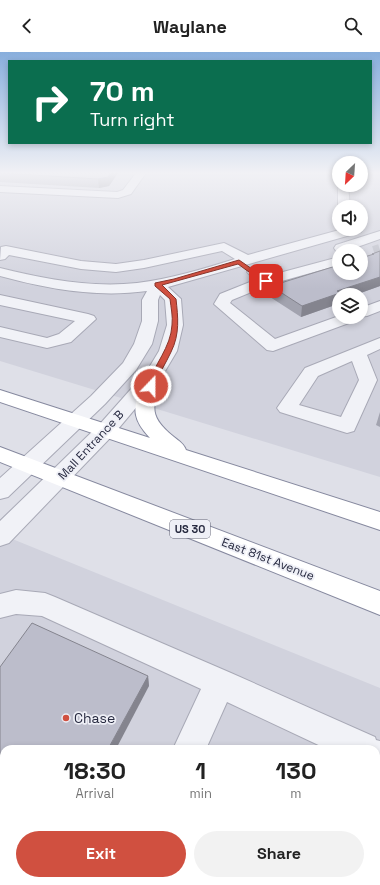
<!DOCTYPE html>
<html lang="en">
<head>
<meta charset="utf-8">
<style>
	body { margin:0; font-family:"Space Grotesk",sans-serif; background:#f2f2f2; color:#222; height:100vh; display:flex; flex-direction:column; font-size:15px; white-space:nowrap }
	* { box-sizing:border-box; margin:0 }
	p { font-size:13px; color:#767676 }
	.icon { flex:none; width:22px; height:22px; fill:none; stroke:currentColor; stroke-width:2; stroke-linecap:round; stroke-linejoin:round }
	.map { position:relative; flex:1; overflow:hidden }
	.sheet { position:absolute; left:0px; top:693px; width:380px; height:140px; display:flex; flex-direction:column; background:#fff; border-radius:12px 12px 0 0; box-shadow:0 2px 6px #0003 }
	.sheet>* { flex:none }
	.top-card { position:absolute; left:8px; top:8px; width:364px; height:84px; border-radius:0px; box-shadow:0 2px 6px #0003; background:#0b6e4f; color:#fff; overflow:hidden }
	.needle { width:26px; rotate:205deg }
	.buttons { position:absolute; left:332px; top:104px; display:grid; gap:8px }
	.buttons a { display:grid; place-items:center; width:36px; height:36px; border-radius:50%; background:#fff; box-shadow:0 2px 6px #0003; font-size:20px }
	.pin { position:absolute; display:grid; place-items:center; width:34px; height:34px; color:#fff; margin:-17px; border-radius:8px; box-shadow:0 2px 6px #0006 }
	.me { position:absolute; width:44px; margin:-22px; rotate:22deg; stroke-linejoin:round; filter:drop-shadow(0 0 3px #0008) }
	.turn { display:flex; align-items:center; gap:14px; height:84px; padding:0 16px; font-size:18px }
	.turn .icon { width:52px; height:52px; stroke-width:2.5 }
	.turn b { display:block; font-size:28px; line-height:34px }
	.eta { display:flex; justify-content:space-evenly; align-items:center; height:68px; text-align:center }
	.eta b { font-size:24px; font-weight:700; line-height:28px }
	.primary-button { display:flex; gap:8px; margin-top:auto; padding:8px 16px }
	.primary-button a { flex:1; height:46px; border-radius:24px; background:#d05040; color:#fff; font-size:16px; font-weight:700; line-height:46px; text-align:center }
	.primary-button a+a { background:#f2f2f2; color:#222 }
	header { display:flex; justify-content:space-between; align-items:center; height:52px; padding:0 16px; background:#fff; font-size:18px; font-weight:700 }
	.map>svg:first-child { display:block }
</style>
</head>
<body>
<header><svg class="icon" aria-label="back" viewBox="0 0 24 24"><path d="M15 5l-7 7 7 7"/></svg>Waylane<svg class="icon" aria-label="search" viewBox="0 0 24 24"><circle cx="10" cy="10" r="6"/><path d="M15 15l6 6"/></svg></header>
<div class="map">
<svg width="380" height="833" viewBox="0 0 380 833">
	<rect width="100%" height="100%" fill="#dfe0e8"/>
	<!-- built -->
	<g fill="#d1d2dd" fill-rule="evenodd">
		<path d="M0 121H339V133H361V121H380V425L0 309ZM339 155H361V177H339ZM339 199H361V221H339ZM339 243H361V265H339Z"/>
		<path d="M0 482 380 636V833H0ZM4 697H376V829H4Z"/>
	</g>
	<g fill="none" stroke-linecap="round" stroke-linejoin="round">
		<!-- minor-tunnel -->
		<path stroke="#babcc6" stroke-width="12" stroke-dasharray="12 6" stroke-linecap="butt" d="M374 200 380 198"/>
		<!-- minor casing -->
		<g stroke="#a8a9b6" stroke-width="2">
			<g id="minor">
				<path d="M136 121H146L131 142 118 146 0 140V134L117 140 123 138Z"/>
				<path d="M339 131V133H348L350 155H339V156L338 155V133Z"/>
				<path d="M361 174 363 177 361 180 168 235 181 247 183 273 177 299 161 326 113 383 9 491 0 494V469L99 373 147 319 159 299 167 273 165 248 160 243 158 248V269L152 292 136 318 105 352 8 445 0 447V426L91 344 123 311 134 292 142 269V248L147 239C97 246 48 237 0 224V216C44 227 91 236 137 231 170 227 203 217 235 207L222 199 144 216 116 220 81 217 9 203 5 207 0 208 1 195 6 194 81 209 116 212 144 208 224 191 248 203 343 177H361Z"/>
				<path d="M380 179V187L346 199H336L334 196 336 193Z"/>
				<path d="M339 205V213L271 232 232 248 230 251 275 287 339 264 361 265V256L380 249V259L367 264 359 265 357 268 273 299 267 298 214 252 220 242 255 228 247 220 249 217C257 215 262 219 268 224Z"/>
				<path d="M0 243 88 262 94 264 96 267 71 290 47 296 0 285V275L47 286 59 282 75 269 0 253Z"/>
				<path d="M380 286V297L367 303 377 328 354 379 347 381 280 360 277 356 305 316ZM352 309 359 328 341 365 299 353 318 324Z"/>
				<path d="M16 538 45 541 55 545 231 621 375 685 376 688 380 689V724L376 722V697H327L227 650 206 697H173L201 637 42 564 16 562 0 566V542Z"/>
				<path d="M0 764 4 766V803L0 802Z"/>
				<path d="M59 829H101L103 833H61Z"/>
				<path d="M107 829H145L143 833H105Z"/>
				<path d="M259 829H297L296 833H258Z"/>
			</g>
		</g>
		<!-- highway casing -->
		<g stroke="#86899f" stroke-width="2">
			<g id="highway">
				<path d="M155 317 161 318 164 322C154 352 145 362 174 385 179 389 184 392 186 398L380 460V478L0 350V338L150 386C133 368 132 357 141 335 143 329 145 323 149 318Z"/>
				<path d="M0 395 380 539V563L0 410Z"/>
			</g>
		</g>
		<!-- minor -->
		<use href="#minor" fill="#f1f2f7" fill-rule="evenodd"/>
		<!-- highway -->
		<use href="#highway" fill="#fff" fill-rule="evenodd"/>
	</g>
	<!-- wall -->
	<g fill="#a2a3af">
		<path d="M0 121H118L109 134 99 136 0 130Z"/>
		<path d="M380 199V234L355 243H339V249H338V252L301 265 270 245 271 234 372 203V202Z"/>
		<path d="M380 360V375L376 373Z"/>
		<path d="M0 615 148 624 149 634 4 697V723L0 720Z"/>
	</g>
	<!-- shaded-wall -->
	<g fill="#84848e">
		<path d="M111 121H118L109 134 99 136 98 127Z"/>
		<path d="M380 225V234L355 243H339V249H338V252L301 265 302 254 337 239Z"/>
		<path d="M148 624 149 634 116 697H108Z"/>
	</g>
	<!-- building -->
	<g fill="#bcbdcb" stroke="#84848e">
		<path d="M0 121H111L108 125 98 127Z"/>
		<path d="M380 199V225L337 239 340 241 302 254 271 234 339 213V221H361V206L374 202H372Z"/>
		<path d="M32 571 148 624 108 697H4V717L0 714V615Z"/>
	</g>
	<!-- sky -->
	<linearGradient id="sky" x2="0" y2="1"><stop stop-color="#88aedc"/><stop offset="0.51" stop-color="#f1f1f5"/><stop offset="1" stop-color="#f1f1f5" stop-opacity="0"/></linearGradient>
	<rect width="380" height="237" fill="url(#sky)"/>
	<!-- route -->
	<path fill="#d05040" stroke="#87342a" d="M239 208 268 228V231H264L238 212 162 233 176 247C178 265 180 282 171 300 166 311 159 321 155 334L154 335H148L147 334C154 313 171 295 172 273 173 264 171 256 170 247L155 234V231L174 227Z"/>
	<!-- markers -->
	<circle fill="#d05040" stroke="#eeeff6" stroke-width="1.5" cx="66" cy="666" r="4"/>
	<g text-anchor="middle" dominant-baseline="central" stroke-width="3.5" stroke-linejoin="round" paint-order="stroke">
		<!-- shield labels -->
		<rect fill="#eeeff6" stroke="#636577" stroke-width="1" x="170" y="468" width="40" height="18" rx="3"/>
		<g font-size="11" font-weight="bold" fill="#272a40">
			<text x="190" y="477">US 30</text>
		</g>
		<!-- street labels -->
		<g font-size="12" fill="#272a40" stroke="#eeeff6">
			<text transform="translate(91 393) rotate(-47)">Mall Entrance B</text>
			<text transform="translate(268 507) rotate(21)">East 81st Avenue</text>
		</g>
		<!-- near-poi labels -->
		<g font-size="14" fill="#272a40" stroke="#eeeff6" text-anchor="start">
			<text x="74" y="666">Chase</text>
		</g>
	</g>
</svg>
<div class="buttons">
<a><svg class="needle" viewBox="-14 -14 28 28"><path d="M0-13l5 13h-10z" fill="#e53935"/><path d="M0 13l5-13h-10z" fill="#767676"/></svg></a>
<a><svg class="icon" aria-label="sound" viewBox="0 0 24 24"><path d="M4 9h4l5-4v14l-5-4H4zM17 9q2 3 0 6"/></svg></a>
<a><svg class="icon" aria-label="search" viewBox="0 0 24 24"><circle cx="10" cy="10" r="6"/><path d="M15 15l6 6"/></svg></a>
<a><svg class="icon" aria-label="layers" viewBox="0 0 24 24"><path d="M12 4l9 5-9 5-9-5zM3 14l9 5 9-5"/></svg></a>
</div>
<div class="pin" style="left:266px;top:229px;background:#d93025"><svg class="icon" aria-label="arrive" viewBox="0 0 24 24"><path d="M6 21V4h12l-3 4 3 4H6"/></svg></div>
<svg class="me" style="left:151px;top:334px" viewBox="-20 -20 40 40"><circle r="17" fill="#d05040" stroke="#fff" stroke-width="3"/><path d="M0-11L8 9 0 5-8 9z" fill="#fff"/></svg>
<div class="top-card">
<div class="turn"><svg class="icon" aria-label="right" viewBox="0 0 24 24"><path d="M7 20v-9h11M14 6l5 5-5 5"/></svg><div><b>70 m</b>Turn right</div></div>
</div>
<section class="sheet">
<div class="eta">
<div><b>18:30</b><p>Arrival</p></div>
<div><b>1</b><p>min</p></div>
<div><b>130</b><p>m</p></div>
</div>
<div class="primary-button"><a>Exit</a><a>Share</a></div>
</section>
</div>
</body>
</html>
